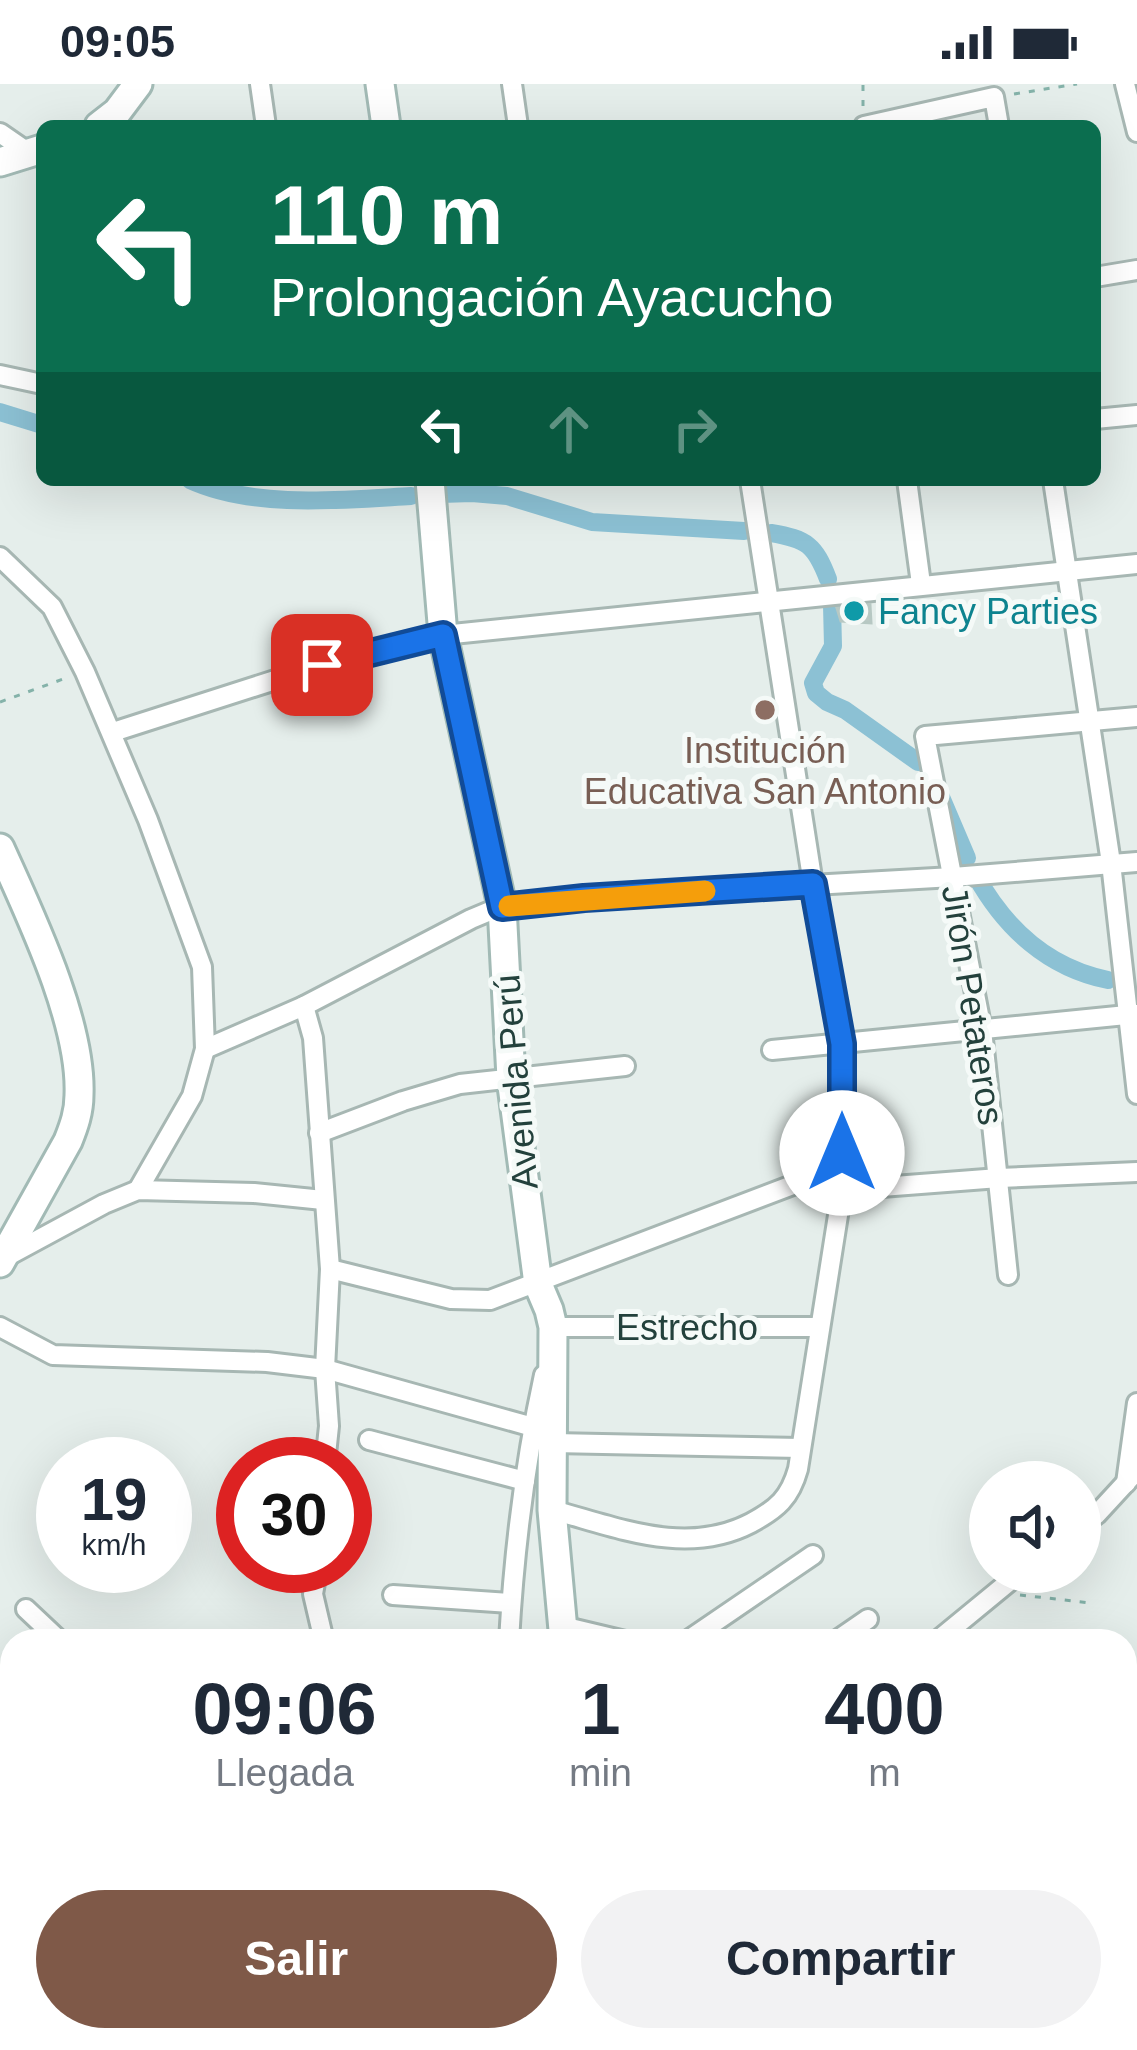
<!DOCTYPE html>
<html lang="es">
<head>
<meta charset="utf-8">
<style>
	body { margin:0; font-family:Arial,sans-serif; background:#f2f2f3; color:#1f2937; height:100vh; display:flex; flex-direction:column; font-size:45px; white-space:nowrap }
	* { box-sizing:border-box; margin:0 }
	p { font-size:39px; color:#747a83 }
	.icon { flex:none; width:66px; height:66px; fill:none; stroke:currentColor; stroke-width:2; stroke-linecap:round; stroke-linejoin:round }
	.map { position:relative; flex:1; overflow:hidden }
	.details { position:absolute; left:0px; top:1545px; width:1137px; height:423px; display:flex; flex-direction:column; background:#fff; border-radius:36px 36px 0 0; box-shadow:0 12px 48px #0002 }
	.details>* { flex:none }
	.hud { position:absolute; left:36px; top:36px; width:1065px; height:366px; border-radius:18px; box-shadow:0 12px 48px #0002; background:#0b6e4f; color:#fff; overflow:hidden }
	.tools { position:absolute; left:969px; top:1377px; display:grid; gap:24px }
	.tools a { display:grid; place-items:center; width:132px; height:132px; border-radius:50%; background:#fff; box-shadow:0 12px 48px #0002; font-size:60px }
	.speed { position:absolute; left:36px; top:1353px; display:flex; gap:24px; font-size:60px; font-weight:700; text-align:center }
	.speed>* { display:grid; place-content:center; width:156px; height:156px; border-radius:50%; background:#fff; box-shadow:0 12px 48px #0002; line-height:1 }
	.speed small { font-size:30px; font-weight:400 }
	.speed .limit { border:18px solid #d22; background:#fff; color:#111 }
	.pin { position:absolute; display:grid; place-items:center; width:102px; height:102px; color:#fff; margin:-51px; border-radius:24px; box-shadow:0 6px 18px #0006 }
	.me { position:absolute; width:132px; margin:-66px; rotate:0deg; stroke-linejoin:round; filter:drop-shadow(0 0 9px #0008) }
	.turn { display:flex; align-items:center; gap:42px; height:252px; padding:0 36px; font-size:54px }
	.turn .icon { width:156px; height:156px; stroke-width:2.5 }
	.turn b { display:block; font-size:84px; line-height:102px }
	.lanes { display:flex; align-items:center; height:114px; padding:0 36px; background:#0003; justify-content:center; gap:60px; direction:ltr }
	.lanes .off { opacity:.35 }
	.eta { display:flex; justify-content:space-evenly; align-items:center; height:204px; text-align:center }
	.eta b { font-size:72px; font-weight:700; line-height:84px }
	.cta { display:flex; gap:24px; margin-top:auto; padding:24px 36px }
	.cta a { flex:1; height:138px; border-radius:72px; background:#7f5948; color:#fff; font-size:48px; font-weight:700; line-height:138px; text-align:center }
	.cta a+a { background:#f2f2f3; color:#1f2937 }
	.status { display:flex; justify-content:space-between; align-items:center; height:84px; padding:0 60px; background:#fff; direction:ltr }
	.status svg { height:33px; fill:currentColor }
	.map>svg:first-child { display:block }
</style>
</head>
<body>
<div class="status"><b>09:05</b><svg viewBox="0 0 49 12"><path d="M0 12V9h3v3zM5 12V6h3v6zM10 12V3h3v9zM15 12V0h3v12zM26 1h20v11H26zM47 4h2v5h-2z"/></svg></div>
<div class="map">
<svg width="1137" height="1966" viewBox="0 0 1137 1966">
	<rect width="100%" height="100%" fill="#e5eeeb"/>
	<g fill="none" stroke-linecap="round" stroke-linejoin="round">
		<!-- canal -->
		<g stroke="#8cc1d4" stroke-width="18">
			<path d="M0 328 42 341"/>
			<path d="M190 396C253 425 342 416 411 412"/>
			<path d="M441 410 472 409 507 412 592 438 744 447"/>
			<path d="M771 449C807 455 815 461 828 495"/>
			<path d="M832 521 833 562 813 599 816 609 827 618 845 626 918 678"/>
			<path d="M941 713 967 774"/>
			<path d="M976 792C1005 844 1048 884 1108 896"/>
		</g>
	</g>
	<!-- building -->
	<path fill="#bac9c4" stroke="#b7c8c3" stroke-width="3" d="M870 521 871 539 841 537 837 524Z"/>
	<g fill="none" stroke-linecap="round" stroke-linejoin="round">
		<!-- street casing -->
		<g stroke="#a7b7b3" stroke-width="24">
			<g id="street">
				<path d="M260 0 266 42"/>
				<path d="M512 0 518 42"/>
				<path d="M1125 0 1137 48"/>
				<path d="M864 42 994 13 999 42"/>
				<path d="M0 49 29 69"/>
				<path d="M1095 193 1137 186"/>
				<path d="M0 291 42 300"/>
				<path d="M1095 335 1137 331"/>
				<path d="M907 396 921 500"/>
				<path d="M1053 396 1111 779 1137 1010"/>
				<path d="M0 473 52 523 85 588 148 736 202 883 205 965 192 1012 138 1106"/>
				<path d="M113 648 322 581 443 551 1137 480"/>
				<path d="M304 922 313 954 330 1185 325 1285 329 1342 325 1380"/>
				<path d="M205 965 304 922 471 835 502 822 584 814 953 793 1137 778"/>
				<path d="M772 966 1137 930"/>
				<path d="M319 1049 403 1017 460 1000 625 982"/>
				<path d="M4 1174 104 1120 138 1106 254 1109 323 1116"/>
				<path d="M330 1185 451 1215 490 1216 811 1094 824 1095 842 1106 999 1094 1137 1088"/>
				<path d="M1008 1191 982 946 925 652 1137 633"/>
				<path d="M0 1243 53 1271 267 1278 325 1285 533 1343"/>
				<path d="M553 1243H820"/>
				<path d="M369 1356 525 1397"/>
				<path d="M553 1359 800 1364"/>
				<path d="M1126 1399 1137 1319"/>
				<path d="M552 1426C617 1443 686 1473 751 1439 777 1425 790 1414 798 1385L842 1106V960L813 800 750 396"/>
				<path d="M1080 1443 1097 1430 1132 1392"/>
				<path d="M318 1482 313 1510 324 1557"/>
				<path d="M393 1511 510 1519"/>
				<path d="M26 1525 60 1557"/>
				<path d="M562 1542 625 1557"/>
				<path d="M509 1557C514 1468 525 1378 544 1291"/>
				<path d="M687 1557 813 1471"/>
				<path d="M836 1557 868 1535"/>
				<path d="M937 1557 1021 1488"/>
				<path d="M1125 1666 1137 1636"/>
				<path d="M0 1900 12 1887"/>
				<path d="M55 1956 57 1966"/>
				<path d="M252 1966 254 1956"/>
				<path d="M416 1966 419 1956"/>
				<path d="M782 1966 785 1956"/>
				<path d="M1007 1966 1008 1956"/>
			</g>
		</g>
		<!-- secondary casing -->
		<g stroke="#a2bab5" stroke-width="33">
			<g id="secondary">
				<path d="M380 0 386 42"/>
				<path d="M99 42 117 28 138 0"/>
				<path d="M0 78 42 65"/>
				<path d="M430 396 443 551 502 822 511 994 538 1200 549 1226 553 1243 552 1426 564 1557"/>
				<path d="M0 764C30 831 82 938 79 1011 79 1028 74 1042 68 1057L0 1179"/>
				<path d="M0 1622 12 1638"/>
				<path d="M0 1854 12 1862"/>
				<path d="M605 1956 606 1966"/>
			</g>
		</g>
		<!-- path -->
		<g stroke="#84b2a9" stroke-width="3" stroke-dasharray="6 9" stroke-linecap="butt">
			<path d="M1014 10 1077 0"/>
			<path d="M863 22V0"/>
			<path d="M0 618 66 594"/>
			<path d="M1020 1511 1091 1519"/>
		</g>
		<!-- street -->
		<use href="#street" stroke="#fff" stroke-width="18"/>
		<!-- secondary -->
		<use href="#secondary" stroke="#fff" stroke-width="27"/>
	</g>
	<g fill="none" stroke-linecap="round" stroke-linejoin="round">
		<!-- route casing -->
		<g stroke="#114b97" stroke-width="30">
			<path id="route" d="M322 581 443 551 502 823 584 814 813 800 842 960V1069"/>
		</g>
		<!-- route -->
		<use href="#route" stroke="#1a73e8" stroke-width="21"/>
		<!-- slow -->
		<path stroke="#f59e0b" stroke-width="21" d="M509 822 705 807"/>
	</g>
	<!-- markers -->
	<circle fill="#0f9aa8" stroke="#f5faf8" stroke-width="4.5" cx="854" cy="527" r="12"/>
	<circle fill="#8d6e63" stroke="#f5faf8" stroke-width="4.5" cx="765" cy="626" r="12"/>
	<g text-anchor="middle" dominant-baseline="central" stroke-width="10" stroke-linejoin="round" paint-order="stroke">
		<!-- culture labels -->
		<g font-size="36" fill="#0d838f" stroke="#f5faf8" text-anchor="start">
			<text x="878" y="527">Fancy Parties</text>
		</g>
		<!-- education labels -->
		<g font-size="36" fill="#785e54" stroke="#f5faf8">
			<text x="765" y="666">Institución<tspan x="765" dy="41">Educativa San Antonio</tspan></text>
		</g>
		<!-- street labels -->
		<g font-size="36" fill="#23413c" stroke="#f5faf8">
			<text transform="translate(973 921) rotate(81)">Jirón Petateros</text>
			<text transform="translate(516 998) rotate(-95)">Avenida Perú</text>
			<text x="687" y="1243">Estrecho</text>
		</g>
	</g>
</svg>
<div class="tools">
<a><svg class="icon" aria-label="sound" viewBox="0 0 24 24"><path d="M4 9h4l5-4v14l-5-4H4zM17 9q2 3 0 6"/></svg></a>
</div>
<div class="speed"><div>19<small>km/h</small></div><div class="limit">30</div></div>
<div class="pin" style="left:322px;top:581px;background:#d93025"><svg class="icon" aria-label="arrive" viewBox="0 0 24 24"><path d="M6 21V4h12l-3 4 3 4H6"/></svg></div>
<svg class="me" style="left:842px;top:1069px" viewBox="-20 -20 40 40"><circle r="19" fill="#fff"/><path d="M0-13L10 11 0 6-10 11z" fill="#1a73e8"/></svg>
<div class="hud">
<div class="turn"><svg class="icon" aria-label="left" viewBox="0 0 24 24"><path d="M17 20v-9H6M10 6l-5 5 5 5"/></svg><div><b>110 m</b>Prolongación Ayacucho</div></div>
<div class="lanes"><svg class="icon" aria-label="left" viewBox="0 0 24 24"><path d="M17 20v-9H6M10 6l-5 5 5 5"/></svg><svg class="icon off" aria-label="ahead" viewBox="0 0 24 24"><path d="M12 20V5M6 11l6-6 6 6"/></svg><svg class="icon off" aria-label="right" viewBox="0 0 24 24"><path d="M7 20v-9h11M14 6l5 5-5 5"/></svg></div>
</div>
<section class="details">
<div class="eta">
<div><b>09:06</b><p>Llegada</p></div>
<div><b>1</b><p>min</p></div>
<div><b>400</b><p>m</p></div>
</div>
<div class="cta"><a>Salir</a><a>Compartir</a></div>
</section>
</div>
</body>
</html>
